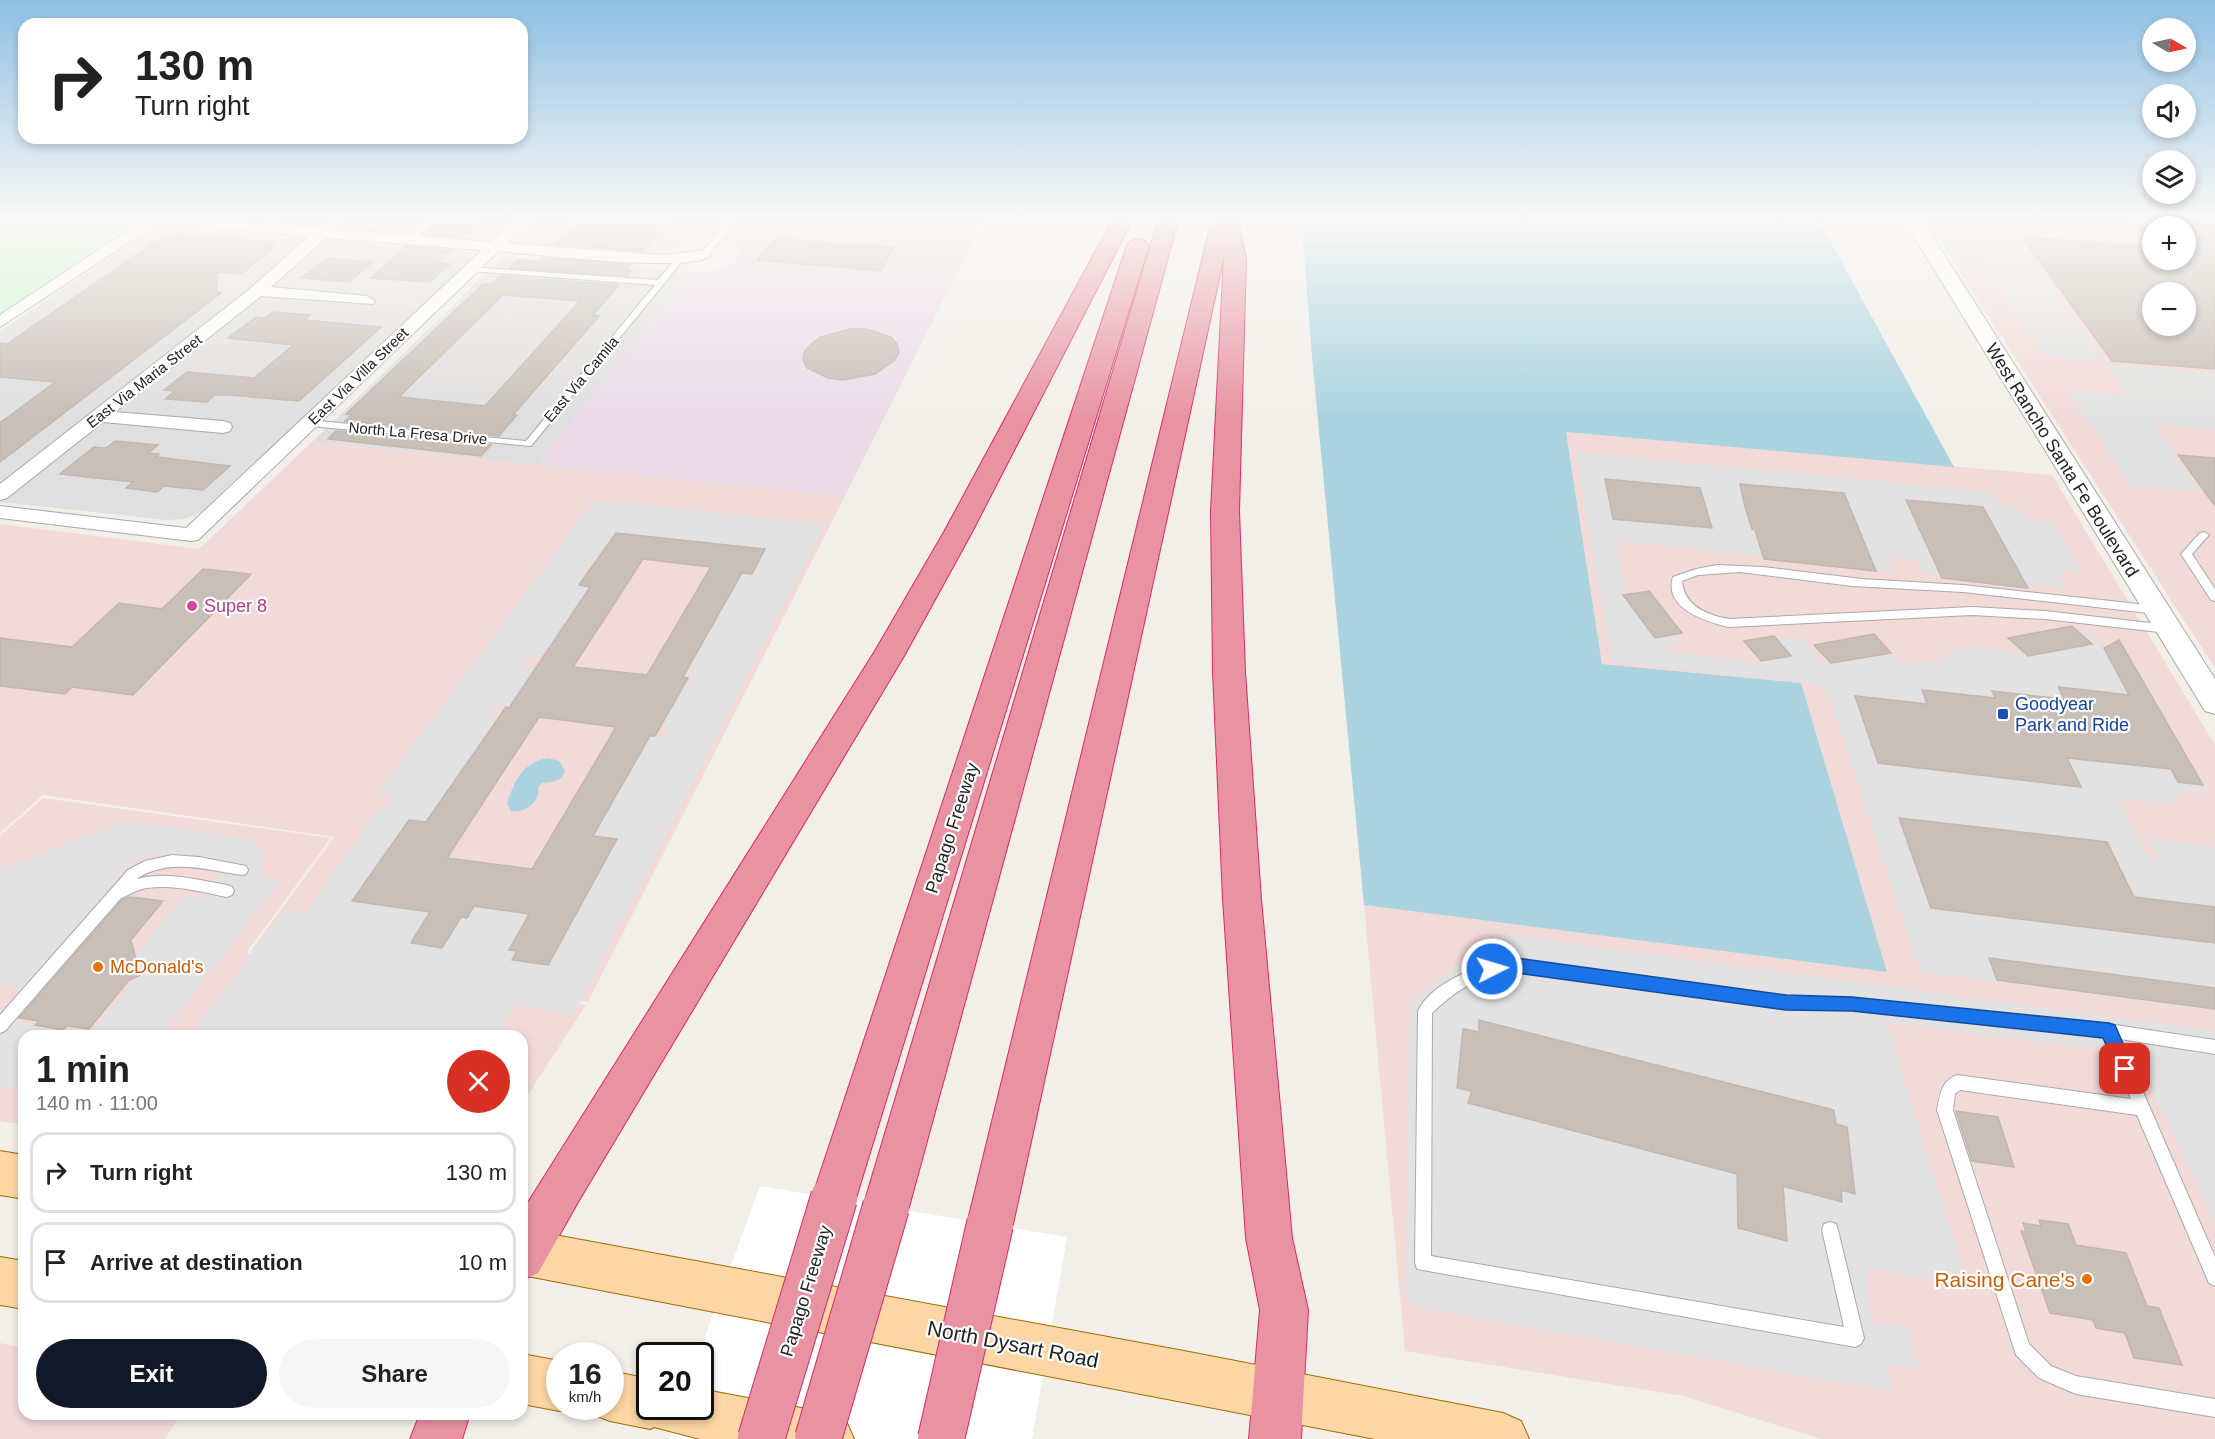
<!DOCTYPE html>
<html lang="en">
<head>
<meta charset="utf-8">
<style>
	body { margin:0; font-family:Arial,sans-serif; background:#f6f6f6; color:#222; height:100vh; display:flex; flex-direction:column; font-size:22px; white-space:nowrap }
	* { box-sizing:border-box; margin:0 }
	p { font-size:20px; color:#767676 }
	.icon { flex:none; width:33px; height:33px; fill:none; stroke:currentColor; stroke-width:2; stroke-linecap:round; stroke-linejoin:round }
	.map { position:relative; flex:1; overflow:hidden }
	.side { position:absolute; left:18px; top:1030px; width:510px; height:390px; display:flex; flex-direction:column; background:#fff; border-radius:18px; box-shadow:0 3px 9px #0003 }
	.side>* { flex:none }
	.top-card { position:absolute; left:18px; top:18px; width:510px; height:126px; border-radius:18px; box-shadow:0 3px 9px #0003; background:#fff; color:#222; overflow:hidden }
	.needle { width:39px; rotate:99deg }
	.tools { position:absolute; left:2142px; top:18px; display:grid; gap:12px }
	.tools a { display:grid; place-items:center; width:54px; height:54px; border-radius:50%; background:#fff; box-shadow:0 3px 9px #0003; font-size:30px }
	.speed { position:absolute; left:546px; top:1342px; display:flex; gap:12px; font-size:30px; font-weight:700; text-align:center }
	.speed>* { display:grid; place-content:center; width:78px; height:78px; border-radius:50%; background:#fff; box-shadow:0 3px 9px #0003; line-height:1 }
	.speed small { font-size:15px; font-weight:400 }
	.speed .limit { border:3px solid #111; border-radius:9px; background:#fff; color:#111 }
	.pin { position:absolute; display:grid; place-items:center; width:51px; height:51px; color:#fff; margin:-26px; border-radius:12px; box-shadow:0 3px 9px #0006 }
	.me { position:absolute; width:66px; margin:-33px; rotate:85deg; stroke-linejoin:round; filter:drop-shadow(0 0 4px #0008) }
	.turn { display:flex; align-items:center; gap:21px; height:126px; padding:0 18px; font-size:27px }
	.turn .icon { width:78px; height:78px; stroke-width:2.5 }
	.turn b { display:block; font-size:42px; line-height:51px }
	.round { display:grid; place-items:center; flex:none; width:63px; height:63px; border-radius:32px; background:#f6f6f6 }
	.headline { display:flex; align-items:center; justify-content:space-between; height:102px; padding:0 18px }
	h1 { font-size:36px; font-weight:800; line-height:45px }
	.primary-button { display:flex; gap:12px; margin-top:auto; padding:12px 18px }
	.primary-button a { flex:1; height:69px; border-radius:36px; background:#111827; color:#fff; font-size:24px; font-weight:800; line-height:69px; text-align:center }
	.primary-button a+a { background:#f6f6f6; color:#222 }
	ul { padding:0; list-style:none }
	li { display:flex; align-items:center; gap:18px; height:81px; margin:0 12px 9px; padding:0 6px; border:3px solid #e0e0e0; border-radius:18px }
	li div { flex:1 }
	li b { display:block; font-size:22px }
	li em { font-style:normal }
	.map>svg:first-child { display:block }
</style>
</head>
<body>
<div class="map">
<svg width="2215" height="1439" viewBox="0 0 2215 1439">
	<rect width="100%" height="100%" fill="#f2efe9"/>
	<!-- residential -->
	<g fill="#e0dfdf">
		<path d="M198 217H513L495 235 469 241Z"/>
		<path d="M539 217H985L951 285 726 268 733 263 740 250 736 244 712 239 685 244 663 254 519 242 518 238Z"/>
		<path d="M168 228 463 251 470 254V260L200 513 184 519 166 520 0 502V331L151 231Z"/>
		<path d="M503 257 691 272 537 465 312 442Z"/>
	</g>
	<!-- commercial -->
	<g fill="#f2dad9" fill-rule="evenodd">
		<path d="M1925 217H2215V668L2107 501ZM2152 226H2186V260H2152ZM2152 292H2186V326H2152Z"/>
		<path d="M1566 432 2052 475 2215 745V1439H1821L1683 1396 1405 1351 1364 905 1886 971 1801 683 1602 664Z"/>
		<path d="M312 442 845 496 588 1002 250 952 334 837 43 795 0 833V524L199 549Z"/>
		<path d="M43 798 331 838 246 953 586 1005 522 1104V1036H24V1125L0 1121V836Z"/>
		<path d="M0 1343 24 1348V1414L180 1415 165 1439H0Z"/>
	</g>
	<!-- industrial -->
	<path fill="#ebdbe8" d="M726 268 951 285 845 496 537 465 691 272H711Z"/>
	<!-- park -->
	<path fill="#c8facc" d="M0 217H52L130 225 0 314Z"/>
	<!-- parking -->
	<g fill="#e2e2e2" fill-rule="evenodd">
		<path d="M1952 217 2002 220 2104 360 2044 356Z"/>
		<path d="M2044 217H2123L2140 236 2138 241 2129 242 2089 239 2081 237 2071 228 2051 226Z"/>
		<path d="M2105 365 2215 374V430L2154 425 2200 492 2131 486 2069 391 2126 395Z"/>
		<path d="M1575 452 1992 492 1998 505 2018 507 2027 521 2052 522 2083 572 2064 570 2060 576 2064 587 1923 573 1917 561 1886 557 1892 572 1625 541 1616 544 1627 597 1645 594 1680 642 1664 645 1668 651 1762 663 1746 644 1799 637 1825 665 1831 664 1818 649 1877 638 1902 663 1941 661 1949 652 1972 648 2001 649 2024 656 2006 637 2074 628 2088 632 2112 658 2134 662 2209 793 2186 791 2174 802 2161 803 2118 798 2147 858 2159 859 2148 839 2215 847V1011L1920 972 1827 691 1818 685 1808 683 1612 662Z"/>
		<path d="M594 500 825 524 573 1015 514 1005 497 1036H190L283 910 306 913 378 809H383L394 801V796L377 794ZM616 533 765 549 752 574 742 573 683 677 695 679 691 687 684 686 662 725 670 726 664 737 650 736 593 836 616 840 548 965 513 959 517 951 509 949 529 914 474 906 467 918 461 917 442 948 411 943 430 912 352 900 409 820 426 822 500 715 489 714 495 705 509 707 536 669 521 666 527 657 540 659 590 587 581 577 591 563 595 564Z"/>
		<path d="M127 821 250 839 258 845 264 855 261 876 281 879 160 1036H24V1089L0 1086V1020L92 1034 150 960 134 957 184 895 202 898 227 866 151 855 137 860 125 869 24 988 0 985V869Z"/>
		<path d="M1508 935 2215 1031V1221L2135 1054 1886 1022 1967 1282 1894 1274 1885 1269H1867L1868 1305 1872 1323 1907 1327 1918 1368 1886 1364 1892 1391 1416 1307 1410 1302 1406 1291 1409 1009 1414 999 1494 937Z"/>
	</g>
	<!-- water -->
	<g fill="#aad3df">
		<path d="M1305 217H1817L1954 467 1566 432 1602 664 1801 683 1887 972 1364 905 1312 357 1303 239Z"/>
		<path d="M549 758 559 761 565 771C561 783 553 781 542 783L538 787C541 802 525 813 511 811L507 804C514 781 523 761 549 758Z"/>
	</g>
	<!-- pier -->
	<path fill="#fff" d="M760 1186 1067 1237 1032 1439H669L680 1407H700L698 1356Z"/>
	<!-- building -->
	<g fill="#c7bfb8" stroke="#c4b6ab" stroke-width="1.5" fill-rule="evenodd">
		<path d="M441 217H485L463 237 424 234Z"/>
		<path d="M2128 217 2215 220V369L2112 361 2022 237 2152 247V260H2186V226H2152V244ZM2152 292H2186V326H2152Z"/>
		<path d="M592 218 668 223 643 251 555 244 577 221 588 222Z"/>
		<path d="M176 234 274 242 267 248H274L241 274 218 272 216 292 221 293 0 462V423L55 382 0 377V343L7 344 159 239 168 240Z"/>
		<path d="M776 238 836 244 894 247 881 271 757 260Z"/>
		<path d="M406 246 450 250 436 262 450 264 430 282 371 278Z"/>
		<path d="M327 258 373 262 349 282 301 278Z"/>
		<path d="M541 258 632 264 627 269 632 270 627 276 509 268 518 260 538 261Z"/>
		<path d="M501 276 619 285 593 315 599 316 513 415H517L499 436 345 421 352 415 346 414 483 284H491ZM503 295 580 301 485 406 399 397Z"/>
		<path d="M273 312 310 315 304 320 381 327 299 401 229 395H214L207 402 165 399 175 391 164 390 187 372 254 378 293 345 228 338 256 317 265 318Z"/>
		<path d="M850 329H866L891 337 897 344 899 352 895 360 875 374 843 380 828 378 807 368 803 360 804 352 811 344 821 337Z"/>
		<path d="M336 431 491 445 481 456 328 439Z"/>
		<path d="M115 441 158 445 148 453 159 454 156 457 230 466 203 490 164 486 157 492 126 488 133 482 60 474 94 447 106 448Z"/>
		<path d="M2178 455 2215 458V506Z"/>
		<path d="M1605 479 1700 488 1712 528 1613 519Z"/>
		<path d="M1740 484 1844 493 1876 571 1764 559 1755 530 1752 529 1745 507Z"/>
		<path d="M1906 500 1983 507 2028 588 1942 578Z"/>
		<path d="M616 533 765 549 752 574 742 573 683 677 688 678 655 736H650L593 836 617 839 548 965 512 960 517 951 509 950 529 914 474 906 467 918 461 917 442 948 411 943 430 912 352 901 409 820 426 822 506 707 509 708 590 587 579 585ZM643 559 711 567 647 675 573 667ZM539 717 616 727 532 869 447 858Z"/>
		<path d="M203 569 251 574 133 695 72 687 65 694 0 686V638L72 647 119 603 162 609Z"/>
		<path d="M1649 591 1682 633 1655 638 1623 595Z"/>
		<path d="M2072 626 2092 644 2028 656 2008 638Z"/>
		<path d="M1874 634 1891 653 1831 663 1814 645Z"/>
		<path d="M1774 636 1791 656 1761 661 1744 641Z"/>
		<path d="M2119 640 2203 785 2178 782 2171 769 2067 758 2081 787 1878 763 1855 696 1927 704 1922 690 1995 698 1992 691 2064 699 2058 687 2129 695 2104 648Z"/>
		<path d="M1899 818 2107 842 2134 897 2215 907V943L1931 908Z"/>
		<path d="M130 897 163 901 131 940 140 975 129 980 89 1029 67 1026 63 1030 35 1025 39 1021 19 1018 122 900Z"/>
		<path d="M1989 958 2215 988V1009L1997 980Z"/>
		<path d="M1479 1020 1834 1110 1836 1124 1847 1127 1855 1194 1841 1190 1842 1202 1783 1186 1787 1241 1738 1228 1737 1174 1468 1103 1472 1091 1457 1088 1463 1029 1479 1032Z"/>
		<path d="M1956 1111 1998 1117 2014 1167 1972 1161Z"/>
		<path d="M2039 1220 2068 1224 2076 1245 2126 1253 2147 1306 2159 1308 2182 1365 2134 1358 2125 1333 2096 1328 2093 1320 2050 1313 2021 1231 2026 1232 2023 1223 2041 1226Z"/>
	</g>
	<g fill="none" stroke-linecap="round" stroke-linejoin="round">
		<!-- service casing -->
		<g stroke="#a9a9a9" stroke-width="2">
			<g id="service">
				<path d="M244 217H253L239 228H233V224Z"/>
				<path d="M430 217H439L412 242H406V238Z"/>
				<path d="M730 220 737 222 706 257H700V253Z"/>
				<path d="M678 256 685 258 531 446 309 426 304 423 309 420 526 441 655 285 471 271 467 269 468 267 658 280Z"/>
				<path d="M2204 532 2209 535 2192 554 2215 589V601L2211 600 2181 554 2200 533Z"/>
				<path d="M1717 565 1763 567 1862 579 1963 585 2157 606 2163 610 2157 614 1963 592 1852 586 1740 572 1698 575 1682 581C1684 606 1707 615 1729 619L1972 607 2045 611 2168 625 2174 629 2168 633 2045 619 1972 615 1729 627C1706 622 1663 608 1673 577L1696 569Z"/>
				<path d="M172 855 199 857 241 865 246 866 248 870 246 874 241 875C206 870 171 858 138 878L137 879C167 871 197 880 227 885L232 887 234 891 232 895 227 897C201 892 174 884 147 888 138 889 130 895 121 898L5 1031 0 1033V1015L128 870 145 861Z"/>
				<path d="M1509 958 1786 996 1852 998 2109 1024 2215 1040V1054L2120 1039 2215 1257V1286L2209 1283 2137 1115 1960 1090 1955 1094 1953 1110 2029 1344 2051 1366 2076 1376 2215 1399V1417L2076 1394 2039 1378 2016 1355 1937 1110C1940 1095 1941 1081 1957 1075L2131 1099 2104 1037 1852 1010 1786 1008 1509 970C1476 979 1457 989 1432 1013L1431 1256 1844 1327 1822 1230 1824 1224 1830 1222 1836 1224 1838 1230 1864 1338 1861 1344 1855 1347 1417 1269 1415 1263 1418 1011C1432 981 1480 966 1509 958Z"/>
			</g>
		</g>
		<!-- minor casing -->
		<g stroke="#a9a9a9" stroke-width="2">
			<path id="minor" d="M118 217H185L319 228 331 217H347L335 229 491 242 517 217H533L507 243 663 255 703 250 711 255C695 274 531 254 499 251L198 540 191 541 0 518V506L186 528 482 250 326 238 271 287 367 296 375 301 373 304 261 296 115 412 223 421 230 423 232 427 230 431 223 433 103 422 7 498 0 500V484L251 288 309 236 157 224 0 327V315L139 223 120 220Z"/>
		</g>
		<!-- tertiary casing -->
		<g stroke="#a9a9a9" stroke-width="2">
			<path id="tertiary" d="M1902 217H1920L2215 679V714L2205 711Z"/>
		</g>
		<!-- primary casing -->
		<g stroke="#a06b00" stroke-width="2">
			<g id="primary">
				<path d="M0 1151 24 1155V1199L0 1195Z"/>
				<path d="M522 1229 1184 1351 1503 1413 1521 1421 1529 1439H1375L522 1275Z"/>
				<path d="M0 1257 24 1261V1309L0 1305Z"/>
				<path d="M522 1354 560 1361V1407H569L560 1411 522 1404Z"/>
				<path d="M610 1371 650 1379V1407H700V1389L828 1413 846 1421 854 1439H700L654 1427 650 1429 610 1421 592 1414 590 1407H610Z"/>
			</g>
		</g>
		<!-- motorway casing -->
		<g stroke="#dc2a67" stroke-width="2">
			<g id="motorway">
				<path d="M1114 217H1134L972 532 904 656 578 1202 538 1273 522 1280V1212L875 651 944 532Z"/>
				<path d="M1159 217H1179L909 1207 902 1223 886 1230 870 1223 863 1207Z"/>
				<path d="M1217 217H1237L1246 258 1239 511 1245 672 1261 899 1292 1238 1308 1310 1301 1439H1249L1260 1310 1246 1238 1223 899 1213 672 1211 511 1224 256 1013 1224 1006 1240 990 1247 974 1240 967 1224 1211 223Z"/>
				<path d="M1138 239 1145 241 1149 245 856 1198 850 1214 834 1220 818 1214 812 1198 1127 245 1131 241Z"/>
				<path d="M420 1414H470L462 1439H410Z"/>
			</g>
		</g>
		<!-- service -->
		<use href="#service" fill="#fff" fill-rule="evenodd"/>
		<!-- minor -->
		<use href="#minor" fill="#fff" fill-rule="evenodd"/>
		<!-- tertiary -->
		<use href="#tertiary" fill="#fff" fill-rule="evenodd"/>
		<!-- primary -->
		<use href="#primary" fill="#fcd6a4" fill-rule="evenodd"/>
		<!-- motorway -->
		<use href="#motorway" fill="#e892a2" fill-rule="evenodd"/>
		<!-- motorway-bridge casing -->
		<g stroke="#dc2a67" stroke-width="48" stroke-linecap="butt">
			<g id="motorway-bridge">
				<path d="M761 1439 834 1198"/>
				<path d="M818 1439 886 1207"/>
				<path d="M941 1439 990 1224"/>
			</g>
		</g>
		<!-- motorway-bridge -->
		<use href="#motorway-bridge" stroke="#e892a2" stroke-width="46"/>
	</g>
	<!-- sky -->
	<linearGradient id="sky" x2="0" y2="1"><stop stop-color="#8fc0e4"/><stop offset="0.52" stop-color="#f9f8f5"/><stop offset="1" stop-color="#f9f8f5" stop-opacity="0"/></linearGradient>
	<rect width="2215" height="419" fill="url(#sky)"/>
	<!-- route -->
	<path fill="#1a73e8" stroke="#114b97" stroke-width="1.5" d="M1509 957 1786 995 1852 997 2109 1023 2115 1025 2134 1069 2131 1075 2125 1077 2119 1075 2103 1038 1852 1011 1786 1010 1509 972 1492 976 1486 974 1484 969 1486 964Z"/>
	<!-- markers -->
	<circle fill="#d1479c" stroke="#fff" stroke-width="2" cx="192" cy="606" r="6"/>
	<rect fill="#1a4fb4" stroke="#fff" stroke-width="2" x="1997" y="708" width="12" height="12" rx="3"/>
	<g fill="#e8710a" stroke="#fff" stroke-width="2">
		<circle cx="98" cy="967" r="6"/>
		<circle cx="2087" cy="1279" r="6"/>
	</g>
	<g text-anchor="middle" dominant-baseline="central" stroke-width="4.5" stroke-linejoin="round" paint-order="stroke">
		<!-- far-street labels -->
		<g font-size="15" fill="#222" stroke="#fff">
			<text transform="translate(358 376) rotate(-44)">East Via Villa Street</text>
			<text transform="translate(581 379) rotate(-50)">East Via Camila</text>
			<text transform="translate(144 381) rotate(-38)">East Via Maria Street</text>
			<text transform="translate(418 433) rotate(5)">North La Fresa Drive</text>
		</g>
		<!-- street labels -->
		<g font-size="18" fill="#222" stroke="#fff">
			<text transform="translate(2062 460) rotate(58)">West Rancho Santa Fe Boulevard</text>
			<text transform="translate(952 828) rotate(-72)">Papago Freeway</text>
			<text transform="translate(806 1291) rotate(-73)">Papago Freeway</text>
		</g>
		<!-- hotel labels -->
		<g font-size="18" fill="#b23c85" stroke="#fff" text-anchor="start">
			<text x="204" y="606">Super 8</text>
		</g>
		<!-- transit labels -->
		<g font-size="18" fill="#164399" stroke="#fff" text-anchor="start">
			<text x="2015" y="704">Goodyear<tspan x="2015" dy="21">Park and Ride</tspan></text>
		</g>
		<!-- food labels -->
		<g font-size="18" fill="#c56008" stroke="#fff" text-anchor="start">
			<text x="110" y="967">McDonald's</text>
		</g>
		<!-- near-food labels -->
		<g font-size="21" fill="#c56008" stroke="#fff" text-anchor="end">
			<text x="2075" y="1279">Raising Cane's</text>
		</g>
		<!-- near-street labels -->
		<g font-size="21" fill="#222" stroke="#fff">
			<text transform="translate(1013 1344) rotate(11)">North Dysart Road</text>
		</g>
	</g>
</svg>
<div class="tools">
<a><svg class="needle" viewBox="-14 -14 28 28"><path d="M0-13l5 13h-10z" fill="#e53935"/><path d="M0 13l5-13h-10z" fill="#767676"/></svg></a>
<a><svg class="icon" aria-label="sound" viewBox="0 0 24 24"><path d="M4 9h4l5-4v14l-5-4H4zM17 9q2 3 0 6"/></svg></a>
<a><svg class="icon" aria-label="layers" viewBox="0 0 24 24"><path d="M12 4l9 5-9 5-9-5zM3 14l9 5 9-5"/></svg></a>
<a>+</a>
<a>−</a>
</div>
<div class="speed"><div>16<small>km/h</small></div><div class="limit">20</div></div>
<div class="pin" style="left:2125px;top:1069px;background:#d93025"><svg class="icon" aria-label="arrive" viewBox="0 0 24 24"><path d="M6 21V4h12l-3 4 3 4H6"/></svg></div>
<svg class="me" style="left:1492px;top:969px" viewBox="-20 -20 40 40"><circle r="17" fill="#1a73e8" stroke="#fff" stroke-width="3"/><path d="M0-11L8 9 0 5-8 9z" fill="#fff"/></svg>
<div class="top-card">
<div class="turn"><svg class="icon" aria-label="right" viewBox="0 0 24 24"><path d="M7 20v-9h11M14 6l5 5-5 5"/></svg><div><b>130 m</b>Turn right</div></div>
</div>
<section class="side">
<div class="headline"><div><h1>1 min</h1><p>140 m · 11:00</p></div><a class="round" style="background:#d93025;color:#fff"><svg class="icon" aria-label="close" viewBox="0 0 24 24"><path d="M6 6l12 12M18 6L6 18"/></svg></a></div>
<ul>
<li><svg class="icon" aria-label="right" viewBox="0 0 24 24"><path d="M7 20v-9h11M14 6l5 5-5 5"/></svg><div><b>Turn right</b></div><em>130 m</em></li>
<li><svg class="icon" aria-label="arrive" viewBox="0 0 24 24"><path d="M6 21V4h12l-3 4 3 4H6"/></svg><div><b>Arrive at destination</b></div><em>10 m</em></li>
</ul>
<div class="primary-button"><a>Exit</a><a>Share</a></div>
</section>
</div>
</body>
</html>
